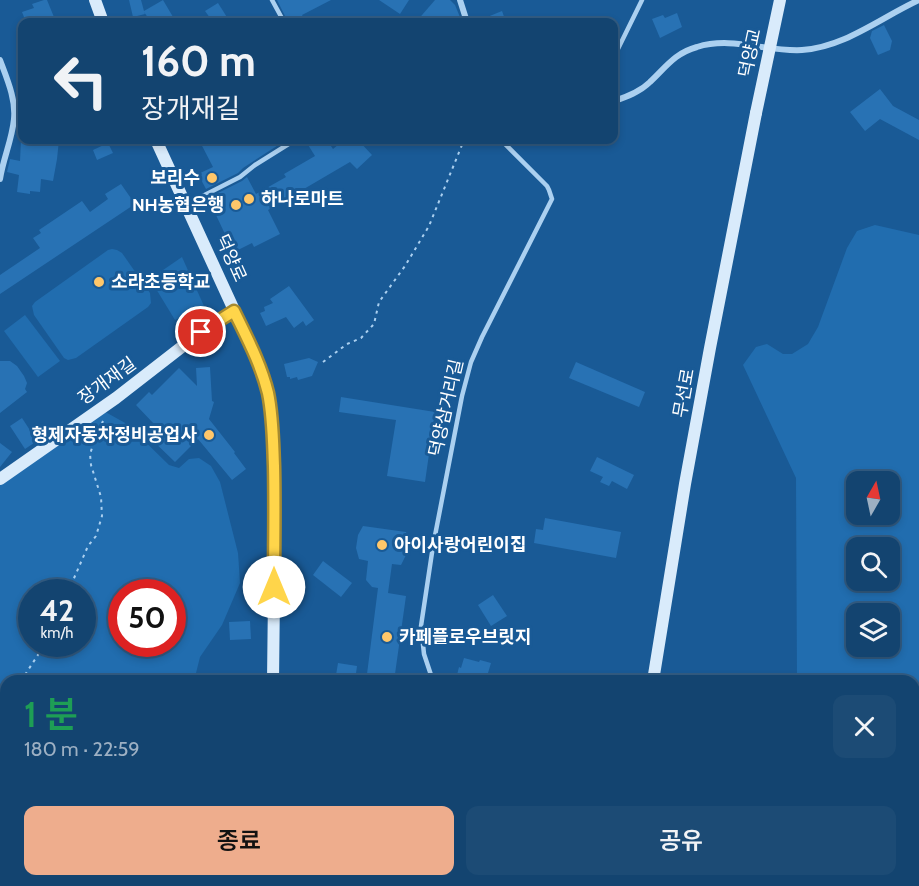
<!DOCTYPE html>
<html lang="ko">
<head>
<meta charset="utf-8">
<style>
	body { margin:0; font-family:Cabin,"Noto Sans KR",sans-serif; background:#1c4b75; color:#f1f3f6; height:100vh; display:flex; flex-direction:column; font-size:22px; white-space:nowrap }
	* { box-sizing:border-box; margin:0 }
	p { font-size:20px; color:#9db0c3 }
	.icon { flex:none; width:33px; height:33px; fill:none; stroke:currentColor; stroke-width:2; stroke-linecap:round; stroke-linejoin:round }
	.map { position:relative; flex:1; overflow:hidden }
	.sheet { position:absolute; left:0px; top:675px; width:920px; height:212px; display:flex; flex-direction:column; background:#134470; border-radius:18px 18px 0 0; box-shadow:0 3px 9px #0003,0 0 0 2px #325c83 }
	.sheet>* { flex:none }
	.top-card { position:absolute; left:18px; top:18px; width:600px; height:126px; border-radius:12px; box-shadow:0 3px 9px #0003,0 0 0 2px #325c83; background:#134470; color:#f1f3f6; overflow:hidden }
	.needle { width:39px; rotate:9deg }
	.tools { position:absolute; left:846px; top:471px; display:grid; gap:12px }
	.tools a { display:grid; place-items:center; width:54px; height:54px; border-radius:12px; background:#134470; box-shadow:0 3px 9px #0003,0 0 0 2px #325c83; font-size:30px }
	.speed { position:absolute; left:18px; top:579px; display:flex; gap:12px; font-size:30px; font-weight:700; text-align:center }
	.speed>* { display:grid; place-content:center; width:78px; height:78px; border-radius:50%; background:#134470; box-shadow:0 3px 9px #0003,0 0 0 2px #325c83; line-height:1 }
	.speed small { font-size:15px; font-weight:400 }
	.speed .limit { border:9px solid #d22; background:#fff; color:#111 }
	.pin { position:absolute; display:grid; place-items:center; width:51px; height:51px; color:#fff; margin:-26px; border:3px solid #fff; border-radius:50%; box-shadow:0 2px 6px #0007 }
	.me { position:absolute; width:66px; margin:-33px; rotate:0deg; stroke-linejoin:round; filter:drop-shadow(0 0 4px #0008) }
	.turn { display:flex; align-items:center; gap:21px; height:126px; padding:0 24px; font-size:27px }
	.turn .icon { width:78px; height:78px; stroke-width:2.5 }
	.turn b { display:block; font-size:42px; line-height:51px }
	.round { display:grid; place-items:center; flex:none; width:63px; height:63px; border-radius:12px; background:#1c4b75 }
	.overview { display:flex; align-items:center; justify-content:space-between; height:102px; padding:0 24px }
	h1 { font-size:36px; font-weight:600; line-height:45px; color:#1e9e55 }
	.cta { display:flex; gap:12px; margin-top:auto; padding:12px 24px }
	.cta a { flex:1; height:69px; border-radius:12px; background:#eead8d; color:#111; font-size:24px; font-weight:600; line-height:69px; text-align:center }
	.cta a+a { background:#1c4b75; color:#f1f3f6 }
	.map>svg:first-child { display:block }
</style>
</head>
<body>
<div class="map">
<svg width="919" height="886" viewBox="0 0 919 886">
	<rect width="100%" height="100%" fill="#195a96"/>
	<!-- green -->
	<g fill="#216daf" fill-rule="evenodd">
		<path d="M875 225 919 235V886H745V881L914 880V681H797L796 478 743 365 756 347 767 344 783 354H792L808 344 818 327 847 248 857 231ZM856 482H890V514H856ZM856 548H890V580H856ZM856 614H890V646H856Z"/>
		<path d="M112 249 117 250 122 253 150 293 151 303 148 307 76 358 68 360 64 358 34 315 32 306 35 302 108 250Z"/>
		<path d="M182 257 204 306 175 320 150 279Z"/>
		<path d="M25 315 60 361 38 377 4 331Z"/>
		<path d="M100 409 127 424 169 465 179 468 189 459 199 458 211 466 220 482 238 553 240 583 222 625 200 657 194 681H6V880L93 881 95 886H0V479ZM32 592H82V644H32ZM122 592H172V644H122Z"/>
	</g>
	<!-- building -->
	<g fill="#2872b4">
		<path d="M44 0H47L56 22H26L22 12 34 8 32 4Z"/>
		<path d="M129 0H141L144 11 163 0 176 22H151L144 12 145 14 133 17Z"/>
		<path d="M277 0H331L302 15 306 22H288Z"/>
		<path d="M379 0H409L400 14Z"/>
		<path d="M435 0H450L455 5 462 22H416Z"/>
		<path d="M218 3 230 22H213L205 11Z"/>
		<path d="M502 11 506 22H475Z"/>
		<path d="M677 13 682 27 660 38 652 19 663 15 665 18Z"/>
		<path d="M884 25 892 41 890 50 878 55 870 38 872 31Z"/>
		<path d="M880 89 893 106 919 120V140L880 119 865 131 850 112Z"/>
		<path d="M21 140H59L57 159 53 181 41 179 40 192 30 191V194L17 192 19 175 7 172 10 159 20 161Z"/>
		<path d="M199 140H286L243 168 238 173 206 189 198 174 213 167Z"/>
		<path d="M305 140H327L333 149 344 140H358L372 155 357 169 350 162 268 210 280 234 254 247 252 243 232 253 225 240 224 232 208 198 242 181 247 177 256 194 286 177 284 174 315 156Z"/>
		<path d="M108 143 113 153 97 160 93 150Z"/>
		<path d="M121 184 135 204 0 294V275L40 248 33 238 41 233 39 230 82 201 90 212 108 199 105 194Z"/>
		<path d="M289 286 314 320 306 326 303 321 294 328 286 317 266 326 260 313 265 311 264 307 273 303 270 299Z"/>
		<path d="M309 358 318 362 312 376 298 380 297 377 290 379V377H287L284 364Z"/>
		<path d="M0 361H10L17 366 24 376 27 383 25 389 27 392 0 413Z"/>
		<path d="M576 362 645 392 639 407 569 378Z"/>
		<path d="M210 367 212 401 214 402 209 419 235 452 234 453 246 469 232 480 198 439 175 462 146 434 155 425 136 405 149 392 152 395 179 368 197 386 196 368Z"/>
		<path d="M341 397 435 412 425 482 387 476 396 420 339 412Z"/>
		<path d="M22 418 37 441 25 449 10 426Z"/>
		<path d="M0 443 12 452 0 467Z"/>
		<path d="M597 457 634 475 627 489 612 481 609 486 600 482 603 477 590 471Z"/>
		<path d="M545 518 621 532 616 558 534 543 536 529 543 530Z"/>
		<path d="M363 526 406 532 409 542 406 555 401 565 392 564 388 593 406 596 394 681 382 680V676L367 674 378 588 372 587 366 580 368 561 359 559 356 548 358 535Z"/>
		<path d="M323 561 352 583 341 597 313 575Z"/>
		<path d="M493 595 507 616 491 626 478 605Z"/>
		<path d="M250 621 251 639 230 640 229 622Z"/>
		<path d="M464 658 479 662 480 660 491 663 488 673 508 678V681H465L456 679 459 667 461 668Z"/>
		<path d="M338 663 357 666 355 681H335Z"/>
	</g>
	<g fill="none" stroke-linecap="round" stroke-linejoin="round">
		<!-- path -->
		<g stroke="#abd0f0" stroke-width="2" stroke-dasharray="3 4.5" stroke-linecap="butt">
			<path d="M323 362 347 344 361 338 374 324 379 302 405 266 429 226 464 140"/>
			<path d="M68 592 88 546 96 536 102 516 101 497 91 465 90 454 93 445 103 421"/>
			<path d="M21 681 45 644"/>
			<path d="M0 740 6 718"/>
		</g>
		<!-- lane -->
		<g stroke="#abd0f0" stroke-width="4.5">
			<path d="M272 0 284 22"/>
			<path d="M614 57 642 0"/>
			<path d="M187 204 240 177 255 165 295 140"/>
			<path d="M433 681 424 654 421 626 433 546 462 396 471 362 482 337 552 199 549 190 547 186 501 140"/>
			<path d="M540 880 543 886"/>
		</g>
		<!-- street -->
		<g stroke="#abd0f0" stroke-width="6">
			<path d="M460 0 467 22"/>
			<path d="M0 60C7 79 16 99 14 119 12 140 3 159 0 179"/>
			<path d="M614 101C626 97 640 92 650 82 666 67 675 53 697 47 732 36 766 52 802 50 845 47 880 18 919 0"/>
			<path d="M463 880 464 886"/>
		</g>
		<!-- secondary -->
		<g stroke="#d9ebfb" stroke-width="12">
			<path d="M95 0 103 22"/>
			<path d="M156 140 256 358 262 372 268 393 272 428 275 508 273 681"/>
			<path d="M0 479 116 398 201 332 234 311"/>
			<path d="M653 681 685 484 710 348 756 113"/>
			<path d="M269 886V880"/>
			<path d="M636 886V880"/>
		</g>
		<!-- secondary-bridge -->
		<path stroke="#d9ebfb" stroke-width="12" d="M756 113 780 0"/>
	</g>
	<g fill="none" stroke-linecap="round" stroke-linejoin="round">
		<!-- route casing -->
		<g stroke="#a68a30" stroke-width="15">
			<path id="route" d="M201 332 234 311C247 338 261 364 268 393 273 417 273 442 274 466 275 507 274 547 274 587"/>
		</g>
		<!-- route -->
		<use href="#route" stroke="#ffd54a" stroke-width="10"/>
	</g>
	<!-- markers -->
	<g fill="#ffc76a" stroke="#195a96" stroke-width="2">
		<circle cx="212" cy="178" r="6"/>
		<circle cx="249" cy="199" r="6"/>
		<circle cx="236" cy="205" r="6"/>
		<circle cx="99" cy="282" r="6"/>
		<circle cx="209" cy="435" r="6"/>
		<circle cx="382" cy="545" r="6"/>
		<circle cx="387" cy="637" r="6"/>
	</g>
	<g text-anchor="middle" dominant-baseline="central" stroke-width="6" stroke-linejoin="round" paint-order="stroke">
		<!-- street labels -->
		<g font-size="18" fill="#fff" stroke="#195a96">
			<text transform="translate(750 53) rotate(-78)">덕양교</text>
			<text transform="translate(231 258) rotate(66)">덕양로</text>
			<text transform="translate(107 381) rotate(-36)">장개재길</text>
			<text transform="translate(684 393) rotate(-80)">무선로</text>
			<text transform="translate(446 408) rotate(-77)">덕양삼거리길</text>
		</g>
		<!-- poi labels -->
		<g font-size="18" font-weight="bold" fill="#fff" stroke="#195a96" text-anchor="start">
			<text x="200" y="178" text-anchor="end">보리수</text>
			<text x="261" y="199">하나로마트</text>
			<text x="224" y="205" text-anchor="end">NH농협은행</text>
			<text x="111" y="282">소라초등학교</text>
			<text x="197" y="435" text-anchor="end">형제자동차정비공업사</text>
			<text x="394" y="545">아이사랑어린이집</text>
			<text x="399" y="637">카페플로우브릿지</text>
		</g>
	</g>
</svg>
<div class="tools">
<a><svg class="needle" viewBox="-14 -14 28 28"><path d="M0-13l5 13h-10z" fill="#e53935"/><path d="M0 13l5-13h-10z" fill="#9db0c3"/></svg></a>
<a><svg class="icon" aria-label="search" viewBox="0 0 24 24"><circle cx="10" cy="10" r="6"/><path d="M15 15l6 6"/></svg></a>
<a><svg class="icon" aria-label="layers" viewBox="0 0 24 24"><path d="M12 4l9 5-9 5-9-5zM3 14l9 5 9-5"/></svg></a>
</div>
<div class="speed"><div>42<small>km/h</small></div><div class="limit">50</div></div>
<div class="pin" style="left:201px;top:332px;background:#d93025"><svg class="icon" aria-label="arrive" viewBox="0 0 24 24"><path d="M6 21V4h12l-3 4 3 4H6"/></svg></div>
<svg class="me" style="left:274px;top:587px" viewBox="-20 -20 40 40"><circle r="19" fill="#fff"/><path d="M0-13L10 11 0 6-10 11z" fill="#ffd54a"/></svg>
<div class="top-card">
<div class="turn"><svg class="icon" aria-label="left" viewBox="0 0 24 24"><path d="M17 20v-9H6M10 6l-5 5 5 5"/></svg><div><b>160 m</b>장개재길</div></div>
</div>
<section class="sheet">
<div class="overview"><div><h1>1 분</h1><p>180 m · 22:59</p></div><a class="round"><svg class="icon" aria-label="close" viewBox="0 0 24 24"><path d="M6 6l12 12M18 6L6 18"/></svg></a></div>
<div class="cta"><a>종료</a><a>공유</a></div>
</section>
</div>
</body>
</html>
